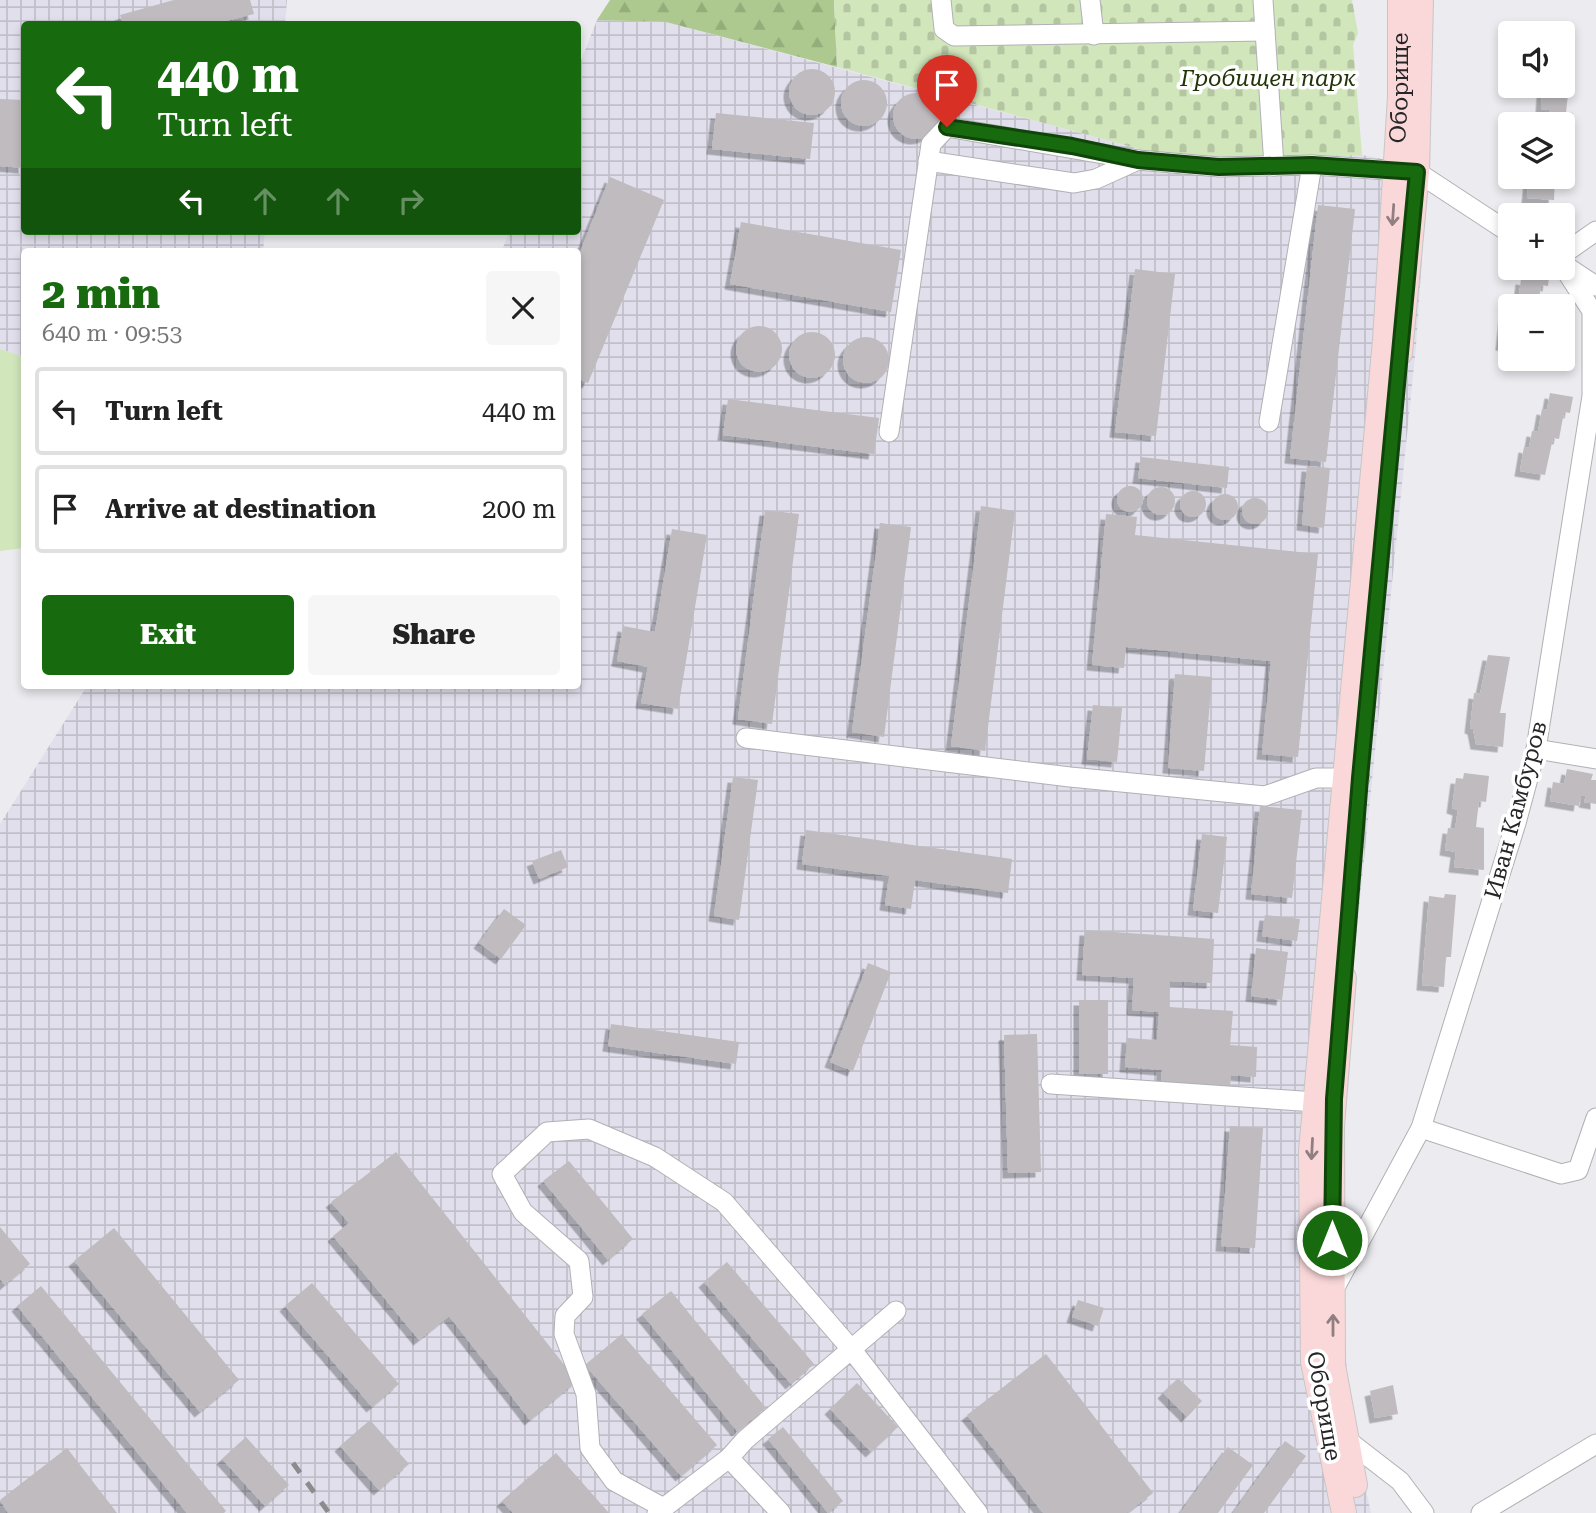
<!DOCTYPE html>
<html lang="en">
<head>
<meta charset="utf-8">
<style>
	body { margin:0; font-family:"Roboto Serif",serif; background:#f6f6f6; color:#222; height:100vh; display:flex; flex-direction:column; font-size:26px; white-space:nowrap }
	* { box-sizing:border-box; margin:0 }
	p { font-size:23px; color:#767676 }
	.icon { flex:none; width:38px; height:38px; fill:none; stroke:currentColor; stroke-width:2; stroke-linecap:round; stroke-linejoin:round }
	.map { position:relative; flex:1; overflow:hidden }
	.sheet { position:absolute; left:21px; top:248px; width:560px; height:441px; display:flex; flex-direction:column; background:#fff; border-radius:7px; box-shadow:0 4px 10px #0003 }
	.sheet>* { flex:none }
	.hud { position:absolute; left:21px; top:21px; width:560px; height:214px; border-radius:7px; box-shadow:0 4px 10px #0003; background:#186a0f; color:#fff; overflow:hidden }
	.tools { position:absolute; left:1498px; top:21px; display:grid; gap:14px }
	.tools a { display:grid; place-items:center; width:77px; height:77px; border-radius:7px; background:#fff; box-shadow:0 4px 10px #0003; font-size:35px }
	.pin { position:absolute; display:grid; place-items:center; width:60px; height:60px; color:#fff; margin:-72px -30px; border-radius:50% 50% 50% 0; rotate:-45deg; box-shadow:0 0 7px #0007 }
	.pin .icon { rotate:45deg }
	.me { position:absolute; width:77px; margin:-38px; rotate:0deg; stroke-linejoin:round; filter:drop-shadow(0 0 5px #0008) }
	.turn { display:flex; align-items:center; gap:24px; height:147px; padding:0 21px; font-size:32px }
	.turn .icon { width:91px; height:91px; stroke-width:2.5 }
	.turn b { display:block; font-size:49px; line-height:60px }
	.lanes { display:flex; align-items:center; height:66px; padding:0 21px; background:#0003; justify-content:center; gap:35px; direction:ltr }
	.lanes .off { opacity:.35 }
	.round { display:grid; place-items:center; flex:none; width:74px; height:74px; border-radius:7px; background:#f6f6f6 }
	.overview { display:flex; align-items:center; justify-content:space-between; height:119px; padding:0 21px }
	h1 { font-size:42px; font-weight:800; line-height:52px; color:#186a0f }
	.button { display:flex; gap:14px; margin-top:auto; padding:14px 21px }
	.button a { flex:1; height:80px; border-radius:7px; background:#186a0f; color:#fff; font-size:28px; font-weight:800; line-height:80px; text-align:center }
	.button a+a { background:#f6f6f6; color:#222 }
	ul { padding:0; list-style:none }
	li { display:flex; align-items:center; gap:21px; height:88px; margin:0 14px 10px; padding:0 7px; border:4px solid #e0e0e0; border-radius:7px }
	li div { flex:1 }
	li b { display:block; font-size:26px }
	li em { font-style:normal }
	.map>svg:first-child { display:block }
</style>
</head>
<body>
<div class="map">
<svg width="1596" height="1513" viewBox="0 0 1596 1513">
	<defs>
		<pattern id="industrial-grid" width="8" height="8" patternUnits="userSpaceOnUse" patternTransform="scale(1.75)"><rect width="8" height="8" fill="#e0dfeb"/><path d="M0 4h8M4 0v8" fill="none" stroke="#c0bfca"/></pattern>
		<pattern id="forest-firs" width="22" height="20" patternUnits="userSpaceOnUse" patternTransform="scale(1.75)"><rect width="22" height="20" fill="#adc98f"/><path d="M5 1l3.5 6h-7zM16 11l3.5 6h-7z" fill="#95ac7b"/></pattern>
		<pattern id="cemetery-stones" width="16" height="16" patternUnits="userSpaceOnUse" patternTransform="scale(1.75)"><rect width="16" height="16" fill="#d1e6bb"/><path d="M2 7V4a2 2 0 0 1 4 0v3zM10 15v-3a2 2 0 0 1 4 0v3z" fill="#b3c5a1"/></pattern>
		<filter id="shadow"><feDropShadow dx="-5.5" dy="5.5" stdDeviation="0" flood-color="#0004"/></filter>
	</defs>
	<rect width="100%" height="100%" fill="#ebebf0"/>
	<!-- industrial -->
	<g fill="url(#industrial-grid)">
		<path d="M0 0H287L285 24H24V231H265L263 252H24V357L0 349Z"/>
		<path d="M597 20 666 22 1162 155H1362L1428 168 1416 346 1348 1018 1339 1162 1343 1313 1350 1416 1371 1513H0V824L87 686H578V252H501L510 231H578V68Z"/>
	</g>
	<!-- green -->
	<path fill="#d1e6bb" d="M0 349 24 357V548L0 551Z"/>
	<!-- forest -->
	<path fill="url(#forest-firs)" d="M610 0H834L837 67 666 22 597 20Z"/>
	<!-- cemetery -->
	<path fill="url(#cemetery-stones)" d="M834 0H1352L1358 33 1353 45 1362 155 1254 158 1162 155 837 67Z"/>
	<!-- building -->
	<g fill="#bfbbbf" filter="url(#shadow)">
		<path d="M174 0H250L254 14 214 24H123L120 15Z"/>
		<path d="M1563 63 1571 64 1569 86 1563 85Z"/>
		<circle cx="812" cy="92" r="23"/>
		<circle cx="864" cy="103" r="23"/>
		<path d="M1539 86H1560V94L1568 95 1566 112 1573 113 1565 159H1563V124H1549L1550 110 1541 109 1542 92H1539Z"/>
		<circle cx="916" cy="116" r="23"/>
		<path d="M0 99 24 100V168L0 166Z"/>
		<path d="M716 113 814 123 810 159 712 149Z"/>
		<path d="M610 177 664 200 588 383 578 379V257Z"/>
		<path d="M1529 177H1555L1554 200 1527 198Z"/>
		<path d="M1318 205 1355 209 1326 462 1290 458Z"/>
		<path d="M741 222 901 250 891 312 730 284Z"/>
		<path d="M1528 268H1550L1548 286 1541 285 1538 306H1511V302L1518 303 1521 279 1527 280Z"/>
		<path d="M1135 269 1175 274 1156 436 1115 432Z"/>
		<path d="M1504 315 1510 316V346L1501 345Z"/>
		<circle cx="759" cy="349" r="23"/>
		<circle cx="812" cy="355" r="23"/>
		<circle cx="866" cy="360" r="23"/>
		<path d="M1550 393 1573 397 1570 413 1564 412 1559 439 1553 438 1545 475 1520 471 1524 447 1529 448 1532 431 1538 432 1542 409 1547 410Z"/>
		<path d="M728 399 879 418 874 454 723 435Z"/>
		<path d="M1141 457 1229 467 1227 488 1138 478Z"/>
		<path d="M1307 466 1330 468 1324 528 1302 525Z"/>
		<circle cx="1130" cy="499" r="13"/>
		<circle cx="1161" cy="501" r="14"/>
		<circle cx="1193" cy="504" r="13"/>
		<circle cx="1225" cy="507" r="13"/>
		<circle cx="1255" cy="511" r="13"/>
		<path d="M981 506 1015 511 985 751 951 746Z"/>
		<path d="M765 510 799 514 772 724 738 719Z"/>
		<path d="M1106 514 1137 517 1135 535 1318 554 1298 757 1262 754 1271 661 1126 647 1124 668 1092 665Z"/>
		<path d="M880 523 911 527 884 737 852 732Z"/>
		<path d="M672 529 707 535 678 709 641 703 648 667 617 661 623 626 655 632Z"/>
		<path d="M1488 655 1510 657 1500 713H1506L1503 747 1476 744 1473 729 1470 728 1474 693 1480 694Z"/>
		<path d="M1175 674 1212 677 1204 771 1168 768Z"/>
		<path d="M1093 705 1122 708 1117 762 1087 759Z"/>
		<path d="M1567 769 1593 774 1591 780H1596V804L1584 802 1586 796H1581L1579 806 1550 801 1553 782 1564 784Z"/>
		<path d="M1464 773 1489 776 1486 802 1479 801 1476 827 1484 828V870L1454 867 1456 852 1445 850 1448 828 1455 829 1458 810 1452 808 1456 778 1463 779Z"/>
		<path d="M733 777 758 780 739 920 714 916Z"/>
		<path d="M1260 806 1302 810 1292 898 1251 894Z"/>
		<path d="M806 830 1012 859 1008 893 915 880 911 909 885 905 889 876 802 864Z"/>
		<path d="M1202 834 1227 837 1218 913 1193 910Z"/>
		<path d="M561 850 568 867 539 879 532 861Z"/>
		<path d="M1445 894 1456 895 1451 957H1446L1444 987 1422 985 1429 896 1444 898Z"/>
		<path d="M504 909 526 925 501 959 479 943Z"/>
		<path d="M1265 915 1300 919 1297 941 1262 936Z"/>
		<path d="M1085 930 1214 939 1212 983 1170 981 1169 1007 1233 1011 1230 1045 1257 1047 1256 1077 1231 1075 1230 1089 1161 1085 1162 1070 1125 1067 1127 1038 1157 1040 1159 1012 1132 1010 1134 978 1082 975Z"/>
		<path d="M1256 948 1288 952 1282 1000 1251 996Z"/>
		<path d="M868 963 891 972 853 1071 830 1062Z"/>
		<rect x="1079" y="1000" width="29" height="74"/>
		<path d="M611 1024 739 1042 736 1064 608 1046Z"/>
		<path d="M1037 1034 1041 1172 1008 1173 1004 1035Z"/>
		<path d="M1230 1126 1263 1128 1255 1248 1221 1246Z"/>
		<path d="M396 1152 577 1381 530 1420 449 1316 419 1340 333 1236 349 1223 331 1202Z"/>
		<path d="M569 1161 633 1239 608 1260 543 1181Z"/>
		<path d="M0 1227 30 1264 5 1285 0 1279Z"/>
		<path d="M114 1228 239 1380 200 1412 74 1261Z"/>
		<path d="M727 1262 814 1364 791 1384 704 1282Z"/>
		<path d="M312 1283 399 1384 372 1407 285 1306Z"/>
		<path d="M41 1286 226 1511 224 1513H187L17 1306Z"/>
		<path d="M671 1291 766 1408 737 1431 642 1314Z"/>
		<path d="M1078 1300 1104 1308 1098 1326 1072 1317Z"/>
		<path d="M622 1334 717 1445 681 1476 585 1365Z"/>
		<path d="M1046 1354 1153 1493 1127 1513H1043L967 1415Z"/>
		<path d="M1178 1378 1202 1401 1187 1417 1163 1393Z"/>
		<path d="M857 1383 898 1427 871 1452 830 1409Z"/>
		<path d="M1393 1385 1398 1414 1375 1418 1370 1391Z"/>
		<path d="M370 1420 409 1464 379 1490 340 1446Z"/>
		<path d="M783 1427 843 1501 828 1513 768 1439Z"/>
		<path d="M246 1437 289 1485 265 1506 222 1459Z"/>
		<path d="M1285 1441 1306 1456 1264 1513H1233Z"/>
		<path d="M1228 1447 1253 1465 1218 1513H1180Z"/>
		<path d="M67 1448 117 1513H8L0 1500Z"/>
		<path d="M556 1453 609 1513H513L502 1501Z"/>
	</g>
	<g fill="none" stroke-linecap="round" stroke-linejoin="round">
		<!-- minor casing -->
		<g stroke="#b1b0b5" stroke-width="21">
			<g id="minor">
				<path d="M941 0 944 29 954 36 1265 31"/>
				<path d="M1090 0 1094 35"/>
				<path d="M1263 0 1274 166"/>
				<path d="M928 161 1074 183 1096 179 1138 160"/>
				<path d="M1563 260 1566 252 1596 231"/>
				<path d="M1564 265 1596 286"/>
				<path d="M1269 422 1312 165"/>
				<path d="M889 432 931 144 947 127 1138 160 1219 167 1312 165 1417 172 1510 233"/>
				<path d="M746 738 1070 777 1265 796 1316 778H1360"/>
				<path d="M1536 749 1596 759"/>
				<path d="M1051 1084 1316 1102"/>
				<path d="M1421 1128 1561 1174 1578 1170 1596 1118"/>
				<path d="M1333 1291 1421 1128 1516 823 1536 749 1592 396V311L1563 266"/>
				<path d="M1347 1440 1400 1481 1424 1513"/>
				<path d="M729 1458 781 1513"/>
				<path d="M662 1507 614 1481 590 1448 586 1394 564 1334 565 1316 583 1297 579 1261 523 1212 502 1174 547 1132 589 1129 655 1157 724 1202 852 1350 978 1513"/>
				<path d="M657 1513 729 1458 745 1440 896 1311"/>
				<path d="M1481 1513 1596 1444"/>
			</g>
		</g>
		<!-- major casing -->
		<g stroke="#c7c6c7" stroke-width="26">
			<g id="major">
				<path d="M1400 353 1417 172 1421 0"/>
				<path d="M1344 978 1332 1126 1333 1365 1355 1485"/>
				<path id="s1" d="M1344 1513 1313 1362 1311 1151 1385 340 1400 96V0"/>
			</g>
		</g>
		<!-- minor -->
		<use href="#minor" stroke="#fff" stroke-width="19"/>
		<!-- major -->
		<use href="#major" stroke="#fad8d9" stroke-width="24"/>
		<!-- rail -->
		<path stroke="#8c8c8f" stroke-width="5" stroke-dasharray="12 12" stroke-linecap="butt" d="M293 1463 329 1513"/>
	</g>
	<!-- one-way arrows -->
	<defs><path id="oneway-shaft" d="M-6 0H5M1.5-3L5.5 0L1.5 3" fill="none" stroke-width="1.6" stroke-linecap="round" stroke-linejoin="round" transform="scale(1.75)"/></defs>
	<g stroke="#907e80">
		<use href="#oneway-shaft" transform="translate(1393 215) rotate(94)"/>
		<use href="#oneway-shaft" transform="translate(1312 1149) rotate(93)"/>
		<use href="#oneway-shaft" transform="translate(1333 1325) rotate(-90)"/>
	</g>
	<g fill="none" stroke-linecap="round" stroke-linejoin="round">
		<!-- route casing -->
		<g stroke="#10450a" stroke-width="18">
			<path id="route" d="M947 127 1072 146 1138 160 1219 167 1312 165 1417 172 1360 778 1334 1099 1332 1240"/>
		</g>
		<!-- route -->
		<use href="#route" stroke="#186a0f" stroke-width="12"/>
	</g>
	<g text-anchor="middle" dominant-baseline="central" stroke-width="7" stroke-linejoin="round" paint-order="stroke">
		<!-- park labels -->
		<g font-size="23" font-style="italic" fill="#23340a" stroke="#fff">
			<text x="1268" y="78">Гробищен парк</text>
		</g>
		<!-- street labels -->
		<g font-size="23" fill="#262527" stroke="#fff">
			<text stroke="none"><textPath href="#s1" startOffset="1432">Оборище</textPath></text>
			<text transform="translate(1516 810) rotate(-75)">Иван Камбуров</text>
			<text transform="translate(1324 1406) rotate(80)">Оборище</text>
		</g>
	</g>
</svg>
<div class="tools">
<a><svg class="icon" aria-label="sound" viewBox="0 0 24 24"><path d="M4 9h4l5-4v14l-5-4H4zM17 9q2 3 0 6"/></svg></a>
<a><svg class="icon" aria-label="layers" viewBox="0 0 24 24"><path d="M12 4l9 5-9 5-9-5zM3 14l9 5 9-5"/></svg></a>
<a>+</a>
<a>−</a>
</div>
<div class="pin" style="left:947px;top:127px;background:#d93025"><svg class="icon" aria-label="arrive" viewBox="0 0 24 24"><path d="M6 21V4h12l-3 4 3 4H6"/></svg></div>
<svg class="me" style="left:1332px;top:1240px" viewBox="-20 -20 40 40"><circle r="17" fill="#186a0f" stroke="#fff" stroke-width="3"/><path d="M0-11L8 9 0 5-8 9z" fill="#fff"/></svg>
<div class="hud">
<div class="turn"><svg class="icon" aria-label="left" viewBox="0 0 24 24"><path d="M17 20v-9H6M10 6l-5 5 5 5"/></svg><div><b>440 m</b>Turn left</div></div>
<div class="lanes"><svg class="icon" aria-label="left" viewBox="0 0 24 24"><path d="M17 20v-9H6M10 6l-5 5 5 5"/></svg><svg class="icon off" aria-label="ahead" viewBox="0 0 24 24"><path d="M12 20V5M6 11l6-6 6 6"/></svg><svg class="icon off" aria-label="ahead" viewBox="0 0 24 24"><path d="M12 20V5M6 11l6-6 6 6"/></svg><svg class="icon off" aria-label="right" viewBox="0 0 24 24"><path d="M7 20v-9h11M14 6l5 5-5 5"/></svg></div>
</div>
<section class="sheet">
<div class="overview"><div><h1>2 min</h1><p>640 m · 09:53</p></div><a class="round"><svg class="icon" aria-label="close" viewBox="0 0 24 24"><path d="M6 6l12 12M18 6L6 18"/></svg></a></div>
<ul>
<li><svg class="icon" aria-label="left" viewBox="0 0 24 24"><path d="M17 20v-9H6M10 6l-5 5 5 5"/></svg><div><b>Turn left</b></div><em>440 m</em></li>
<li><svg class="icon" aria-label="arrive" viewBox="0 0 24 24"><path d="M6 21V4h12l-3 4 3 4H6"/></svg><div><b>Arrive at destination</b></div><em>200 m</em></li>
</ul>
<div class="button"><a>Exit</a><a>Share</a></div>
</section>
</div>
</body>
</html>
